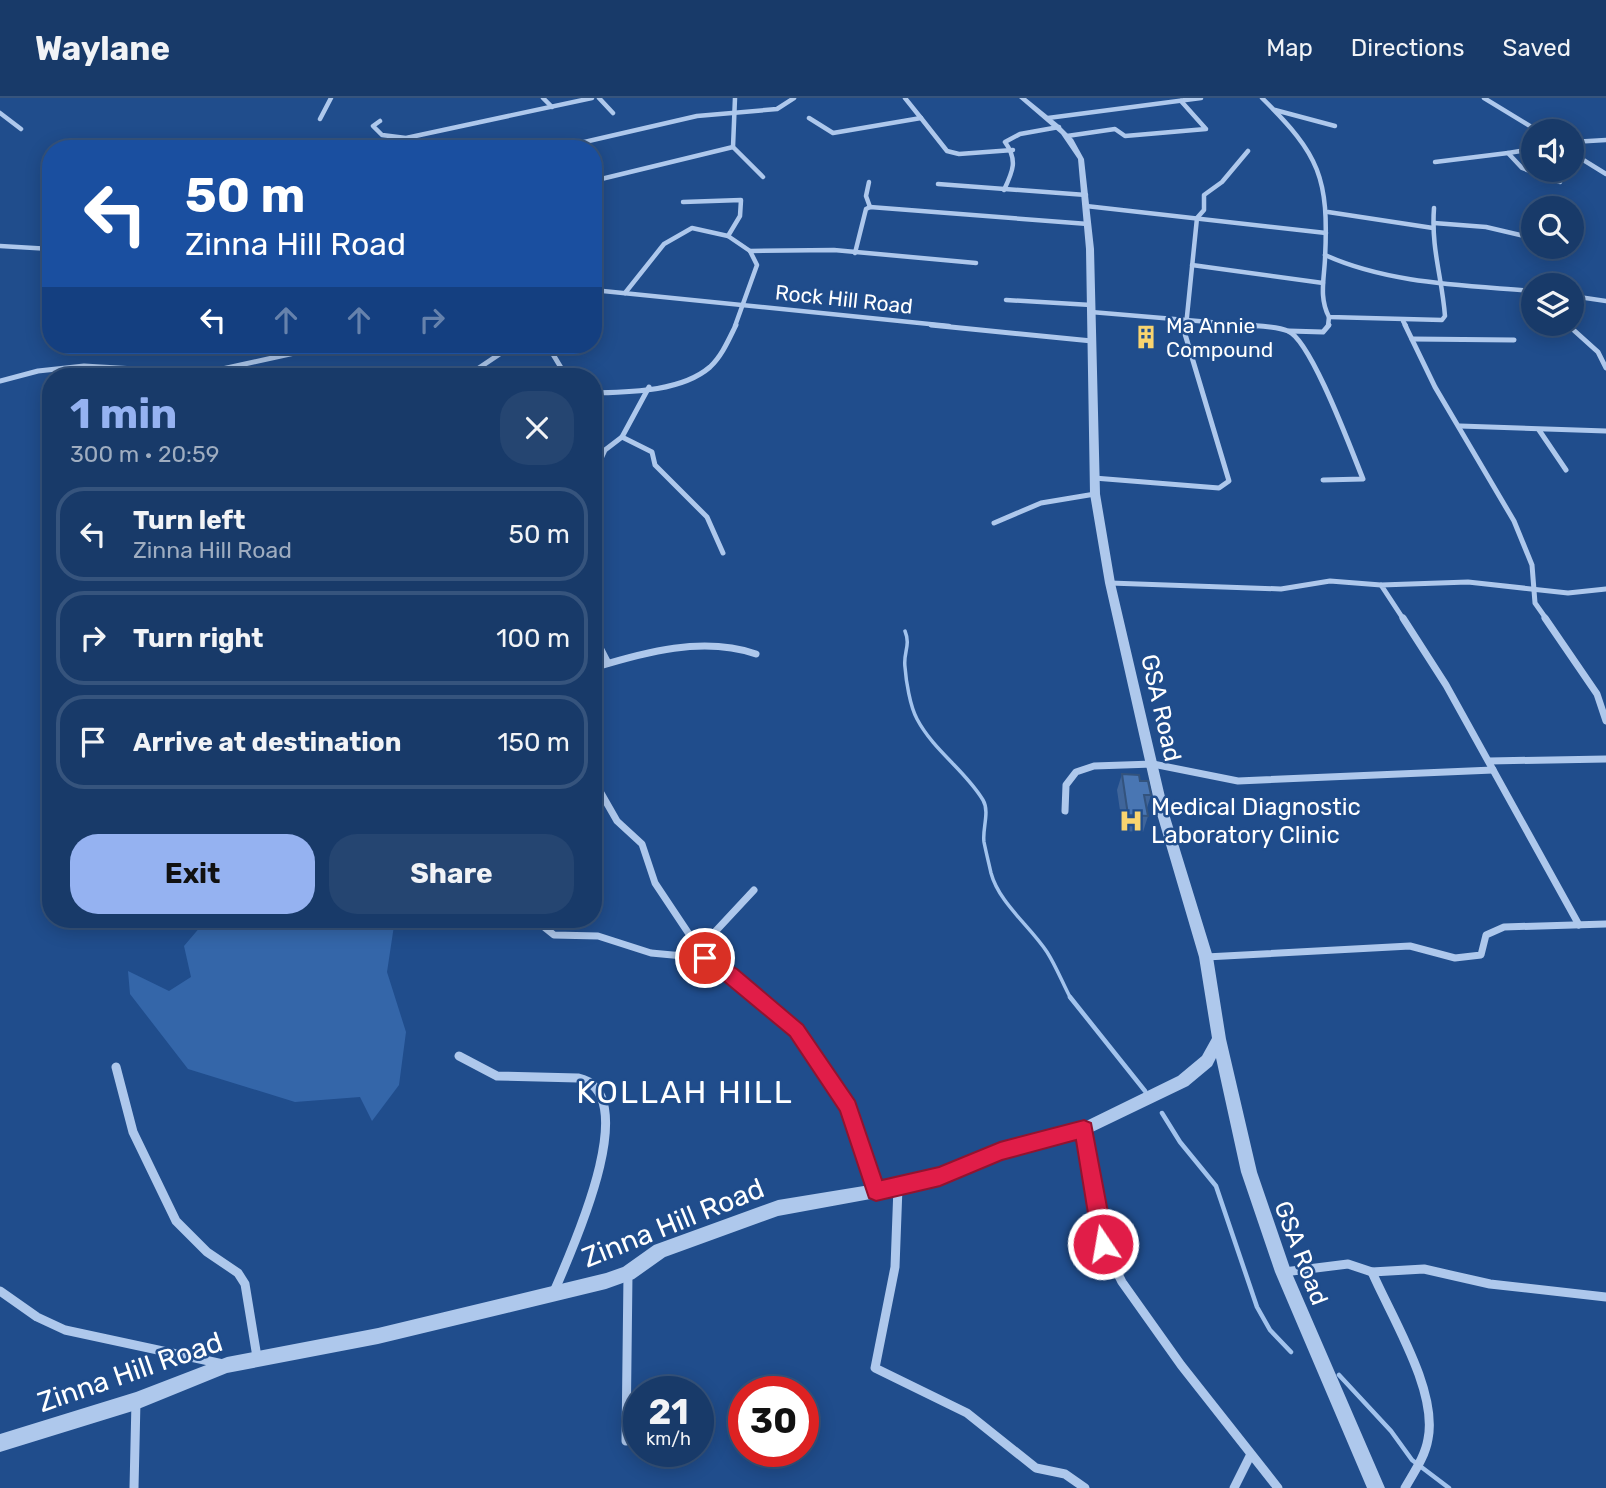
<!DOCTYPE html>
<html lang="en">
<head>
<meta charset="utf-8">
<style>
	body { margin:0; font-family:Rubik,sans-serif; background:#254571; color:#f1f3f6; height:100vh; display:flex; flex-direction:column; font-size:26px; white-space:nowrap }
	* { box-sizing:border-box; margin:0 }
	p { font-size:23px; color:#9fadc0 }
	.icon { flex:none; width:38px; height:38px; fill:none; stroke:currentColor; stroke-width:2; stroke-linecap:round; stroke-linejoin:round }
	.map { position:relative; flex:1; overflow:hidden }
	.sheet { position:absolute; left:42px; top:270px; width:560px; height:560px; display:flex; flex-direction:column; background:#183a69; border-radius:28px; box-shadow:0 4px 18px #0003,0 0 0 2px #36547d }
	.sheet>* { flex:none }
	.guide { position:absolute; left:42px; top:42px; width:560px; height:214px; border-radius:28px; box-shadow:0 4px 18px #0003,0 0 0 2px #36547d; background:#1a4fa0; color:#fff; overflow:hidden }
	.tools { position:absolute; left:1521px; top:21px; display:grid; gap:14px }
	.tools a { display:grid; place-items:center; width:63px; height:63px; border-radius:50%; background:#183a69; box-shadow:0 4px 18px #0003,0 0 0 2px #36547d; font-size:35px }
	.speed { position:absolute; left:623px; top:1278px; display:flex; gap:14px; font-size:35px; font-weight:700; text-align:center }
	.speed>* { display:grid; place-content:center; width:91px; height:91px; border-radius:50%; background:#183a69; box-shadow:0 4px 18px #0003,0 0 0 2px #36547d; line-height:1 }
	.speed small { font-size:18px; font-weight:400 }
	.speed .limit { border:10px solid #d22; background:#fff; color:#111 }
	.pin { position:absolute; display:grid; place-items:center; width:60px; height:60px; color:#fff; margin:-30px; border:4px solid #fff; border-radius:50%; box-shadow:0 2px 7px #0007 }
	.me { position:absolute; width:77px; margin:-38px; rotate:348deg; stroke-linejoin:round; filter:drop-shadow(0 0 5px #0008) }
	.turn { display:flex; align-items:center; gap:24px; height:147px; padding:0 28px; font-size:32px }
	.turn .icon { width:91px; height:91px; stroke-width:2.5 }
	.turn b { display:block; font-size:49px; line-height:60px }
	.lanes { display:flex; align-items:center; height:66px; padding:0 28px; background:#0003; justify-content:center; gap:35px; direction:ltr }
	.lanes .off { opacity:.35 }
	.round { display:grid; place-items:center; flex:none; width:74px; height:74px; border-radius:28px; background:#254571 }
	.headline { display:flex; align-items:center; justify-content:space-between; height:119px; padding:0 28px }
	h1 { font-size:42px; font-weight:700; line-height:52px; color:#95b2f1 }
	.cta { display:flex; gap:14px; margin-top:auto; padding:14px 28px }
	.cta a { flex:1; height:80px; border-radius:28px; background:#95b2f1; color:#111; font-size:28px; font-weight:700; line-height:80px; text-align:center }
	.cta a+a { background:#254571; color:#f1f3f6 }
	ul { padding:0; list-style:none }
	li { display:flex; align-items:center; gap:21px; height:94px; margin:0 14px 10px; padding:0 14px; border:4px solid #36547d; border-radius:28px }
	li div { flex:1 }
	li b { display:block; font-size:26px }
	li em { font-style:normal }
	header { display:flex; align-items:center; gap:42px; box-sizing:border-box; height:98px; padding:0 35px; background:#183a69; border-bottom:2px solid #36547d }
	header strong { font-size:33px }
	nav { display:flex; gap:38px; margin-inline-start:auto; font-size:24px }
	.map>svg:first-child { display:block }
</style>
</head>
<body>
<header>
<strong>Waylane</strong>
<nav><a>Map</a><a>Directions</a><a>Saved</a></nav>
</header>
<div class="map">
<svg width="1606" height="1390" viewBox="0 0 1606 1390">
	<rect width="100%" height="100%" fill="#204d8c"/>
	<!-- green -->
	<path fill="#3466a9" d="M207 821H395L387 874 406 934 399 987 372 1023 360 999 295 1004 188 971 130 896 128 873 169 893 191 879 184 848Z"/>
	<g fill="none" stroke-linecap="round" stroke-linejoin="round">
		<!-- stream-far1 -->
		<path stroke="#a2c3ed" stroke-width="3.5" d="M905 533C911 548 903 554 905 569 906 583 910 608 917 621 934 653 965 672 983 702 990 714 982 731 984 744 986 754 989 766 991 775 999 805 1030 828 1047 854 1056 868 1063 886 1071 901"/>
		<!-- stream -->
		<g stroke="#a2c3ed" stroke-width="4.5">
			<path d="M1070 899 1145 993"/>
			<path d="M1162 1015 1180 1044 1216 1088 1257 1209 1270 1232 1291 1254"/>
			<path d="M1339 1277 1391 1333 1412 1362 1449 1390"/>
		</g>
		<!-- minor-far3 -->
		<g stroke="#aec8ec" stroke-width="4.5">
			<path d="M543 0 552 9"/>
			<path d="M599 0 613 15"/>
			<path d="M735 0 733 49 763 79"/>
			<path d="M1262 0C1320 57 1329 80 1325 161 1324 182 1319 200 1329 219L1442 222 1445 218C1442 179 1431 151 1434 110"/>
			<path d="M1484 0 1538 33"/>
			<path d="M1275 12 1335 28"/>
			<path d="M0 15 21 31"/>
			<path d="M809 20 833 35 921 20 905 0"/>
			<path d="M921 20 947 53 959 56 1013 52"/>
			<path d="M1048 20 1201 0"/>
			<path d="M320 21 331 0"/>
			<path d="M380 23 373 28 382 37 406 40 592 0"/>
			<path d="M1067 38 1115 31 1125 38 1206 31 1181 3"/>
			<path d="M1572 44 1606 42"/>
			<path d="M554 51 697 18 777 11 794 0"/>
			<path d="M1533 51 1508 55 1522 70 1560 84"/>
			<path d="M1572 55 1606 76"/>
			<path d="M1435 64 1508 55"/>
			<path d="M593 83 733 49"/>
			<path d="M869 84 866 98 870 109"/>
			<path d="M938 86 1086 97"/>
			<path d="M1004 92C1013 73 1018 62 1005 44L1020 36 1059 29"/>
			<path d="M683 104 741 102 740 118 728 138 750 153 757 167 735 228"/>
			<path d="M1086 108 1326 135"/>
			<path d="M1328 114 1433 130"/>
			<path d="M1434 125 1486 129 1533 140"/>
			<path d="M0 148 51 151"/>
			<path d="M750 153 834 152 976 165"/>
			<path d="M855 155 866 111 870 109 1088 126"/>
			<path d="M1325 157C1389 186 1464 187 1533 193"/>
			<path d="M1192 167 1323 185"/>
			<path d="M593 192 949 228"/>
			<path d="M625 195 664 146 692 130 728 138"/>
			<path d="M1572 198 1606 203"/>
			<path d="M1006 202 1091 207"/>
			<path d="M1091 214 1257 228"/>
			<path d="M1403 223 1406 228"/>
			<path d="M1567 226 1570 228"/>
			<path d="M1186 228 1197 120 1204 112V97L1222 84 1248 53"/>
			<path d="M1328 228 1329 219"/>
		</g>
		<!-- minor-far2 -->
		<g stroke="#aec8ec" stroke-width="5">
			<path d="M931 227 1092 243"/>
			<path d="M1245 227C1258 228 1276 228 1288 233 1311 242 1352 354 1363 381L1323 382"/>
			<path d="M1405 227 1435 289 1514 423 1532 467 1535 505 1547 522"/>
			<path d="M1568 227 1598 254 1606 270"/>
			<path d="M1289 233 1323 234 1329 227"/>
			<path d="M1412 241 1514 242"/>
			<path d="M553 247 551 253 566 278"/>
			<path d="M467 278 513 247"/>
			<path d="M0 283 38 273 84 268 204 275 331 247"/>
			<path d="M649 289 622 339 652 354 655 367 707 419 723 455"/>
			<path d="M593 295C629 294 681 294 710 269 722 258 729 241 736 227"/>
			<path d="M1460 328 1606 333"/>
			<path d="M1539 332 1566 372"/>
			<path d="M593 378 605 352 622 339"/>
			<path d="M1094 380 1219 390 1229 383 1185 236 1186 227"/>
			<path d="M994 425 1041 405 1095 396"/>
			<path d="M1110 485 1281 491 1330 483 1381 487"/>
			<path d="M1404 522 1381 487 1468 484 1568 495 1606 491"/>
		</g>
		<!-- minor-far1 -->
		<g stroke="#aec8ec" stroke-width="7">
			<path d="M1403 520 1446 587 1579 827"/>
			<path d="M1545 520 1597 596 1606 623"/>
			<path d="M593 536 608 565"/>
			<path d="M593 570C645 554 703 538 756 556"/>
			<path d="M1489 663 1606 661"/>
			<path d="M593 681 617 723 642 746 655 785 705 860 760 901"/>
			<path d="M1065 713 1066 687 1076 674 1094 668 1153 666 1238 683 1493 672"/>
			<path d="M534 821 554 837 598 838 651 855 705 860"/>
			<path d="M699 851 754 792"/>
			<path d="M1206 859 1410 848 1455 860 1481 857 1486 837 1504 829 1606 826"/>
		</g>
		<!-- minor -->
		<g stroke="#aec8ec" stroke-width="9">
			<path d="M758 899 797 932 831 981 848 1009 876 1093"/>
			<path d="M459 958 497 978 578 980C646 994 569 1158 553 1196"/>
			<path d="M116 969 133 1034 176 1123 207 1154 238 1175 245 1186 257 1259"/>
			<path d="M1084 1031 1103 1146 1122 1184 1181 1267 1278 1390"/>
			<path d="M898 1089 895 1169 875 1270 967 1315 1036 1370 1065 1376 1085 1390"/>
			<path d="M1284 1174 1348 1166 1372 1174 1424 1171 1490 1186 1606 1199"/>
			<path d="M1372 1174C1391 1218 1438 1293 1428 1341 1425 1359 1414 1374 1405 1390"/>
			<path d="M0 1193 37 1219 65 1232 223 1266"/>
			<path d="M626 1343 628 1176"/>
			<path d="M134 1390 136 1303"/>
			<path d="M1234 1390 1250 1358"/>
		</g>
		<!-- tertiary -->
		<path fill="#aec8ec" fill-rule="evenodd" d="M1019 0H1026L1058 26 1073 41 1084 61 1094 151 1100 396 1115 485 1169 716 1213 859 1226 941 1257 1074 1291 1173 1385 1390H1367L1275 1174 1241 1074 1216 960 1212 968 1188 988 1084 1038 1001 1060 940 1085 876 1100 778 1118 665 1159 634 1181 606 1191 378 1246 227 1275 136 1312 0 1354V1336L136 1294 227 1259 378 1230 606 1175 623 1169 654 1147 778 1102 876 1086 939 1071 1000 1046 1082 1025 1178 978 1202 958 1212 940 1199 859 1157 716 1105 485 1090 396 1086 151 1078 61 1061 36Z"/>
	</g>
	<!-- wall -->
	<path fill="#3f659a" d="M1122 676 1140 683 1151 697 1147 710 1148 718 1143 734 1123 733 1117 692Z"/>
	<!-- building -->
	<path fill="#4976b3" stroke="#33537d" stroke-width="2" d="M1122 676 1139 677 1140 683H1148L1151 697H1144L1148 718 1128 717Z"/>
	<!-- route -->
	<path fill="#e11d48" stroke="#92132f" stroke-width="2" d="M705 853 737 871 803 927 855 1003 882 1082 939 1069 1000 1044 1084 1022 1091 1025 1114 1146 1111 1153 1103 1156 1096 1153 1093 1146 1076 1042 1002 1062 940 1088 876 1103 869 1100 840 1013 790 938 696 860Z"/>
	<!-- icons -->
	<defs>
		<g id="building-bare" transform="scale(1.89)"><path d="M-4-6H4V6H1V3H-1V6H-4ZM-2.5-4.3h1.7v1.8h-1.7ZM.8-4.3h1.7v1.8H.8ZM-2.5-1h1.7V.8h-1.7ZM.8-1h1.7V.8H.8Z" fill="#f9d46f" stroke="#204d8c" stroke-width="2.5" paint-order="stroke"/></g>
		<g id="hospital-bare" transform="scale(1.89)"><path d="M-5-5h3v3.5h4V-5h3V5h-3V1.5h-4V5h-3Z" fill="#f9d46f" stroke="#204d8c" stroke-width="2.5" paint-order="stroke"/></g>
	</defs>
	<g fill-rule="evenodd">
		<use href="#building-bare" x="1146" y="239"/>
		<use href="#hospital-bare" x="1131" y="723"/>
	</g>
	<g text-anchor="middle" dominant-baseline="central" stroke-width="5" stroke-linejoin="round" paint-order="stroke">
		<!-- far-street labels -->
		<g font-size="21" fill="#fff" stroke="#204d8c">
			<text transform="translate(844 201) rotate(6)">Rock Hill Road</text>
		</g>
		<!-- far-poi labels -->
		<g font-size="21" fill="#fff" stroke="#204d8c" text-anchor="start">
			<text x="1166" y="227">Ma Annie<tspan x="1166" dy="24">Compound</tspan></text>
		</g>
		<!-- street labels -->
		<g font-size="24" fill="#fff" stroke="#204d8c">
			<text transform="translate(1161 610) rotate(77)">GSA Road</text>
			<text transform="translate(1301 1155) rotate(69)">GSA Road</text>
		</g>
		<!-- poi labels -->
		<g font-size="24" fill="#fff" stroke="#204d8c" text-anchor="start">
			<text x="1151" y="709">Medical Diagnostic<tspan x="1151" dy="28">Laboratory Clinic</tspan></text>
		</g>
		<!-- near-street labels -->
		<g font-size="28" fill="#fff" stroke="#204d8c">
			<text transform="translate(673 1125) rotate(-22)">Zinna Hill Road</text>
			<text transform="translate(130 1274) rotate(-19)">Zinna Hill Road</text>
		</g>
		<!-- near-neighbourhood labels -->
		<g font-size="32" letter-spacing="2" fill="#fff" stroke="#204d8c">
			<text x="685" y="994">KOLLAH HILL</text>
		</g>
	</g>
</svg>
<div class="tools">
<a><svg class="icon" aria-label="sound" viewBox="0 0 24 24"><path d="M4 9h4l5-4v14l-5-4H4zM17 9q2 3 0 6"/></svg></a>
<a><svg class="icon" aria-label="search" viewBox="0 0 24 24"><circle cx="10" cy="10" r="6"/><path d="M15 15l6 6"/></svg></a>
<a><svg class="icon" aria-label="layers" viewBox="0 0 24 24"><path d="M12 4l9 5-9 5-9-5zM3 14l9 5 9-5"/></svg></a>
</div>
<div class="speed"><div>21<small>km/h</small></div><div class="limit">30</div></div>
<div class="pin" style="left:705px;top:860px;background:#d93025"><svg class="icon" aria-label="arrive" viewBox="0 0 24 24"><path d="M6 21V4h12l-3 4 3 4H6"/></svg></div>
<svg class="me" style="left:1103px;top:1146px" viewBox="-20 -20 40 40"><circle r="17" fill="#e11d48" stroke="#fff" stroke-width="3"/><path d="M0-11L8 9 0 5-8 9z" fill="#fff"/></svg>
<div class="guide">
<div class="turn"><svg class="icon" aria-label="left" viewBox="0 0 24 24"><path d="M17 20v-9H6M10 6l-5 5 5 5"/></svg><div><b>50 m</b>Zinna Hill Road</div></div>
<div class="lanes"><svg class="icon" aria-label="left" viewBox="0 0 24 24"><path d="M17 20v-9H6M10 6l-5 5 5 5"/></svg><svg class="icon off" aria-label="ahead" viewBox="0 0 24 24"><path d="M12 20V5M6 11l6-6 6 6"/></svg><svg class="icon off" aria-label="ahead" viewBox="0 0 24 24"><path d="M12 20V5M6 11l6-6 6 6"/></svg><svg class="icon off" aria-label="right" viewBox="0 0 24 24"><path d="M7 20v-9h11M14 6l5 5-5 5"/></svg></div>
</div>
<section class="sheet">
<div class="headline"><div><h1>1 min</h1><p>300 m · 20:59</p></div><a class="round"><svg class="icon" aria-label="close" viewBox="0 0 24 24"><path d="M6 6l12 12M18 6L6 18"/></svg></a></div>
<ul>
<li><svg class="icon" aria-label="left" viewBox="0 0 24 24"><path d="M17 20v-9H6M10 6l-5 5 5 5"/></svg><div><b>Turn left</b><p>Zinna Hill Road</p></div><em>50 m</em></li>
<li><svg class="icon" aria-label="right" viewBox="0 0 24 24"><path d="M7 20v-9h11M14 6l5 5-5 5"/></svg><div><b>Turn right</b></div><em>100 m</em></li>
<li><svg class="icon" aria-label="arrive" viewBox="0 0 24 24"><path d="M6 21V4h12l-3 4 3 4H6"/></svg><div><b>Arrive at destination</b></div><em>150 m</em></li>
</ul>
<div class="cta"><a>Exit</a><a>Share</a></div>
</section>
</div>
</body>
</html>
